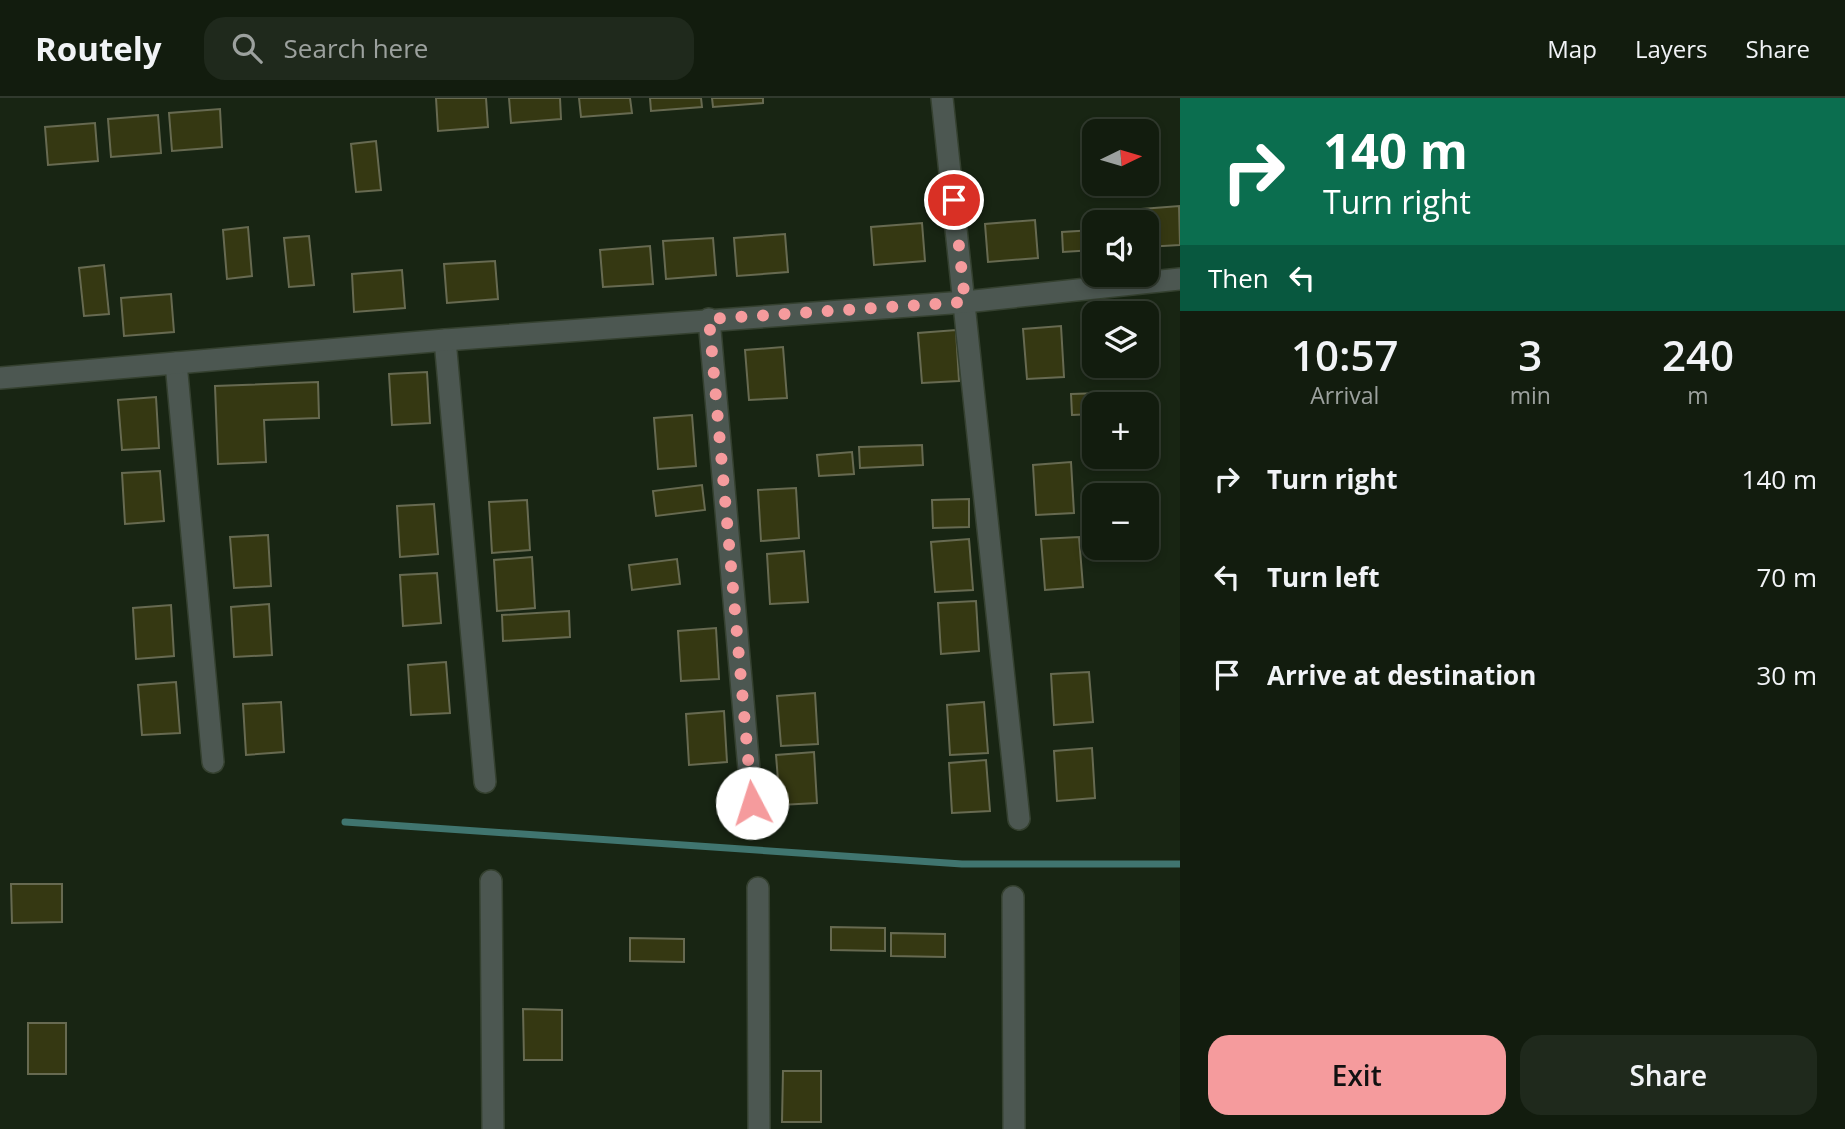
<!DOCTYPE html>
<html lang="en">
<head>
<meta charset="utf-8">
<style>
	body { margin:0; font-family:"Open Sans",sans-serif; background:#1f291c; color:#f1f3f6; height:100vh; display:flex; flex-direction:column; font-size:26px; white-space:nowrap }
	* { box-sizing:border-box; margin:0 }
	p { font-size:23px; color:#9ca19e }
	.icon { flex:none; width:38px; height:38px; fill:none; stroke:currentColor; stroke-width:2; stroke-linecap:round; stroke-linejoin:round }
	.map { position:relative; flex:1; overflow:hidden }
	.drawer { display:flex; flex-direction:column; background:#121c0e; width:665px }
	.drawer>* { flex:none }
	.hud { background:#0b6e4f; color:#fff; overflow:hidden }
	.needle { width:46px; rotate:85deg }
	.fabs { position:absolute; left:1082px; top:21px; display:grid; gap:14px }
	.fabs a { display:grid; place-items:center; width:77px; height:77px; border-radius:14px; background:#121c0e; box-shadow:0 4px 10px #0003,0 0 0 2px #313a2e; font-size:35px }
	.pin { position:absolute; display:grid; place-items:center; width:60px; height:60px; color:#fff; margin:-30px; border:4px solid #fff; border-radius:50%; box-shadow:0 2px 7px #0007 }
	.me { position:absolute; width:77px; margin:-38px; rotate:355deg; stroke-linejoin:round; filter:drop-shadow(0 0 5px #0008) }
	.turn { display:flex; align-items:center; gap:24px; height:147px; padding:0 28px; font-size:32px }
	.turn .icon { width:91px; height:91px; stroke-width:2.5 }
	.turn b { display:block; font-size:49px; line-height:60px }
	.then { display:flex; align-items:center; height:66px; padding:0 28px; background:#0003; gap:14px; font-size:26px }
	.eta { display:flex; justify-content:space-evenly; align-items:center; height:119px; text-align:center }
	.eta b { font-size:42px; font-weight:600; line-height:49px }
	.primary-button { display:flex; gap:14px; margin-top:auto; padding:14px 28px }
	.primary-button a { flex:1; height:80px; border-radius:21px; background:#f59b9d; color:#111; font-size:28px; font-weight:600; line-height:80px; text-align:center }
	.primary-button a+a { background:#1f291c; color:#f1f3f6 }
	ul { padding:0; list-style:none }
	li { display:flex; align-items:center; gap:21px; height:98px; padding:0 28px }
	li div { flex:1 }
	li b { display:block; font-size:26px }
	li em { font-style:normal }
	header { display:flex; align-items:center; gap:42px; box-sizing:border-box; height:98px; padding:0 35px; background:#121c0e; border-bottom:2px solid #313a2e }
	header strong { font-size:33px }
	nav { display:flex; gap:38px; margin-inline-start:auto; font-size:24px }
	.search { width:490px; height:63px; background:#1f291c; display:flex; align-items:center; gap:18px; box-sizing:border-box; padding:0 24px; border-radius:21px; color:#9ca19e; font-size:26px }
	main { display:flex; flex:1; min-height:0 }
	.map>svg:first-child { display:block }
</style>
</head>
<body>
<header>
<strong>Routely</strong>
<div class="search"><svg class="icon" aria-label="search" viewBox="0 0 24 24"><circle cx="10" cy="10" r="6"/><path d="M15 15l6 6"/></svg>Search here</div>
<nav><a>Map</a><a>Layers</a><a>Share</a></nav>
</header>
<main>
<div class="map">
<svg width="1180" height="1031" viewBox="0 0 1180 1031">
	<rect width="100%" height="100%" fill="#182513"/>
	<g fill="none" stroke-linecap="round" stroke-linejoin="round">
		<!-- stream -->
		<path stroke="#40756f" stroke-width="7" d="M345 724 962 766H1180"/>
	</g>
	<!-- building -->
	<g fill="#353812" stroke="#676a51" stroke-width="2">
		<path d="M436 0H486L488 29 438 33Z"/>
		<path d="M509 0H560L561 21 511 25Z"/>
		<path d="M579 0H630L632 15 581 19Z"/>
		<path d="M650 0H701L702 9 651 13Z"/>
		<path d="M712 0H763V5L713 9Z"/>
		<path d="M220 11 222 49 172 53 169 15Z"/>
		<path d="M158 17 161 55 111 59 108 21Z"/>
		<path d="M95 25 98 63 48 67 45 29Z"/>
		<path d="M376 43 381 92 356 94 351 46Z"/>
		<path d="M1179 108 1180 147 1146 149V124H1130L1129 112Z"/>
		<path d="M1035 122 1038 160 988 164 985 126Z"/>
		<path d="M922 125 925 163 874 167 871 129Z"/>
		<path d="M248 129 252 178 227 181 223 132Z"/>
		<path d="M1094 132V152L1063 154 1062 134Z"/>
		<path d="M785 136 788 174 737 178 734 140Z"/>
		<path d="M309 138 314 187 289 189 284 140Z"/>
		<path d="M713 140 716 177 666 181 663 143Z"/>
		<path d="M650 148 653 186 603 189 600 152Z"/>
		<path d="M495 163 498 201 447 205 444 166Z"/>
		<path d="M104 167 109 216 84 218 79 170Z"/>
		<path d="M402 172 405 210 354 214 352 176Z"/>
		<path d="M171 196 174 234 124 238 121 200Z"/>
		<path d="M1061 228 1064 279 1027 281 1023 231Z"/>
		<path d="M956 232 959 283 922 285 918 235Z"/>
		<path d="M783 249 787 300 749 302 745 252Z"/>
		<path d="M427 274 430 325 392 327 389 276Z"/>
		<path d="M318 284 319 320 264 322 266 364 218 366 215 288Z"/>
		<path d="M1134 294V306H1094V316L1072 317 1071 296Z"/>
		<path d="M156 299 159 350 122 352 118 302Z"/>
		<path d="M692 317 696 368 658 371 654 320Z"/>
		<path d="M922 347 923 367 860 370 859 349Z"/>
		<path d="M852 354 854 376 819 378 817 357Z"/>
		<path d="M1071 364 1074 415 1036 417 1033 367Z"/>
		<path d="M160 373 164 423 125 426 122 375Z"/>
		<path d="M702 387 705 412 656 418 653 393Z"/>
		<path d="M796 390 799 440 761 443 758 392Z"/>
		<path d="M969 401V429L933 430 932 402Z"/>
		<path d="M527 402 530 452 492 455 489 404Z"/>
		<path d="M434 406 438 456 400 459 397 408Z"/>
		<path d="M268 437 271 488 234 490 230 439Z"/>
		<path d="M1079 439 1083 489 1045 492 1041 441Z"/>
		<path d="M969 441 973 492 935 494 931 444Z"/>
		<path d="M804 453 808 504 770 506 767 456Z"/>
		<path d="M532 459 535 510 497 513 494 462Z"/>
		<path d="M677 461 680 486 632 492 629 467Z"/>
		<path d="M437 475 441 525 403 528 400 477Z"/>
		<path d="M976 503 979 553 941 556 938 505Z"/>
		<path d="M269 506 272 557 234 559 231 509Z"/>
		<path d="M171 507 174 558 136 561 133 510Z"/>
		<path d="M569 513 570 539 503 543 502 517Z"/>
		<path d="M716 530 719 581 681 583 678 533Z"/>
		<path d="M446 564 450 615 411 617 408 567Z"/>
		<path d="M1089 574 1093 624 1054 627 1051 576Z"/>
		<path d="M176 584 180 635 142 637 138 587Z"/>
		<path d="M815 595 818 646 781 648 777 598Z"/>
		<path d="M281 604 284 654 246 657 243 606Z"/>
		<path d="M984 604 988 655 950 657 947 607Z"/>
		<path d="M724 613 727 664 689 667 686 616Z"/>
		<path d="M1092 650 1095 700 1057 703 1054 653Z"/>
		<path d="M814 654 817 705 780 707 776 657Z"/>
		<path d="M986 662 990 713 952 715 949 665Z"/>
		<path d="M11 786H62V824L12 825Z"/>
		<path d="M831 829 885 830V853L831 852Z"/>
		<path d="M891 835 945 836V859L891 858Z"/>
		<path d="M630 840 684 841V864L630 863Z"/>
		<path d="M523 911 562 912V962H524Z"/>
		<rect x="28" y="925" width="38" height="51"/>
		<path d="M783 973H821V1024H782Z"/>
	</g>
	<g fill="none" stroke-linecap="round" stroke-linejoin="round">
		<!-- minor casing -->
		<g stroke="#354130" stroke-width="24">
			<g id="minor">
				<path d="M942 0 1019 721"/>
				<path d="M709 221 752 705"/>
				<path d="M445 242 485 684"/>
				<path d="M176 265 213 664"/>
				<path d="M0 280 445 242 965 204 1180 181"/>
				<path d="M491 783 493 1031"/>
				<path d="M758 790 759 1031"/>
				<path d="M1013 799 1014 1031"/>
			</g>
		</g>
		<!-- minor -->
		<use href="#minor" stroke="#4c5751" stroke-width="21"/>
	</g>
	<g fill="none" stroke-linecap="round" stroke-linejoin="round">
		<!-- route -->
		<path stroke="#f59b9d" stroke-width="12" stroke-dasharray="0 21.6" d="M752 705 709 221 965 204 954 102"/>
	</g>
</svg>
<div class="fabs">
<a><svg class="needle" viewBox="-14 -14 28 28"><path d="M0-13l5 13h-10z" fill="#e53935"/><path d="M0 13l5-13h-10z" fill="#9ca19e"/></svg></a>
<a><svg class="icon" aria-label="sound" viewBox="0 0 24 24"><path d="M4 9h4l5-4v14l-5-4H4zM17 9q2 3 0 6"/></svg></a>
<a><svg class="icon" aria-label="layers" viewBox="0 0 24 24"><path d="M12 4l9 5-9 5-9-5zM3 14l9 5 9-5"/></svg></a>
<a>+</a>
<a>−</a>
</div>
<div class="pin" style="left:954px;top:102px;background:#d93025"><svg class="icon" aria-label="arrive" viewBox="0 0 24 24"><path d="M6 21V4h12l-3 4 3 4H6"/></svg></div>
<svg class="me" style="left:752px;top:705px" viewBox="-20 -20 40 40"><circle r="19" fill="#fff"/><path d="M0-13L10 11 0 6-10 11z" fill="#f59b9d"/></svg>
</div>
<section class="drawer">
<div class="hud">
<div class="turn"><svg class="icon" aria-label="right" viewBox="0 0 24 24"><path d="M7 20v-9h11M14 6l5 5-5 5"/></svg><div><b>140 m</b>Turn right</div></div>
<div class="then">Then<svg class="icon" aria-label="left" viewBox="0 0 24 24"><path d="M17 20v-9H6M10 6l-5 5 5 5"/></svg></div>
</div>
<div class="eta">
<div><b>10:57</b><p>Arrival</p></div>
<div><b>3</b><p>min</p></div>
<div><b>240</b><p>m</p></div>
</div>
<ul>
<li><svg class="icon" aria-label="right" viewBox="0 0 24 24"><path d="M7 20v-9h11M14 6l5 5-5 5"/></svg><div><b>Turn right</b></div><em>140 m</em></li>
<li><svg class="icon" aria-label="left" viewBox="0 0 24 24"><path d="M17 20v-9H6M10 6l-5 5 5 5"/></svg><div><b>Turn left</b></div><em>70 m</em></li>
<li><svg class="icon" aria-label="arrive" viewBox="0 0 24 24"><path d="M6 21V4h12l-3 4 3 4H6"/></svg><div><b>Arrive at destination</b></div><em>30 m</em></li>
</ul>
<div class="primary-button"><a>Exit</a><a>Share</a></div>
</section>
</main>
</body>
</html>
